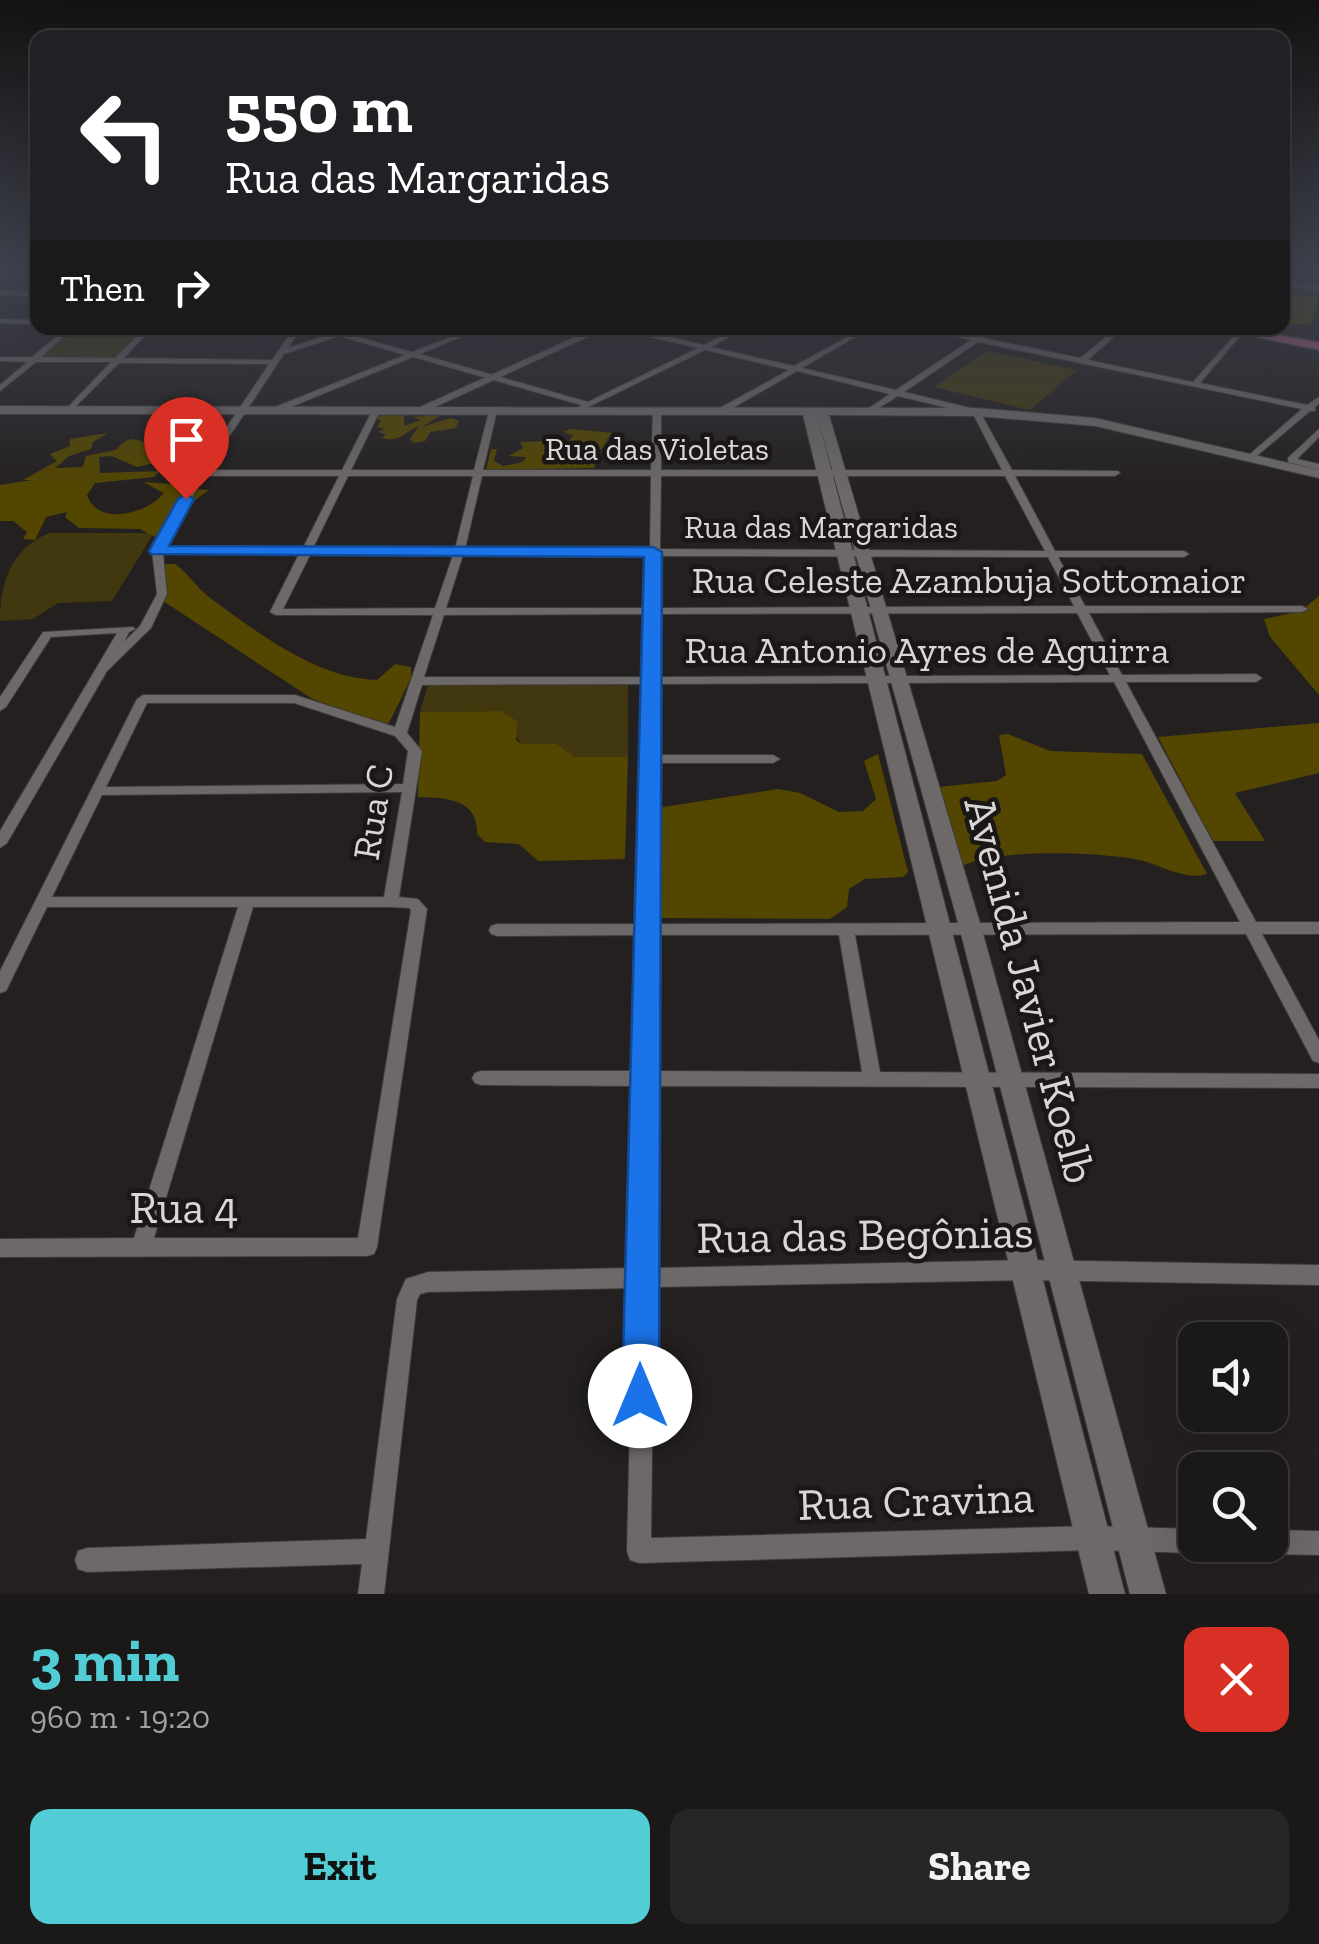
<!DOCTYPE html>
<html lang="en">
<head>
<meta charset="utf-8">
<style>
	body { margin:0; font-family:"Zilla Slab",serif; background:#282525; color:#f1f3f6; height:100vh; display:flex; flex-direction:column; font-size:38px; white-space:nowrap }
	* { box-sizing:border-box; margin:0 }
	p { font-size:32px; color:#a0a0a2 }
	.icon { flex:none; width:55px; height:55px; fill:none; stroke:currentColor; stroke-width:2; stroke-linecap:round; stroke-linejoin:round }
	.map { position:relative; height:1594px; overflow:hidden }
	.side { display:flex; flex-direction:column; background:#1b1818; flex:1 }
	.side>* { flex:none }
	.guide { position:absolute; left:30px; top:30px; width:1260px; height:305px; border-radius:20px; box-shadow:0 10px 40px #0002,0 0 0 2px #393737; background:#202124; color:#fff; overflow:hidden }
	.controls { position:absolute; left:1178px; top:1322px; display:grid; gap:20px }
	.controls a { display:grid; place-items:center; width:110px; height:110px; border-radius:20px; background:#1b1818; box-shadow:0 10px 40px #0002,0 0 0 2px #393737; font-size:50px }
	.pin { position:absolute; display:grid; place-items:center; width:85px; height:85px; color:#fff; margin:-102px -42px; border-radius:50% 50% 50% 0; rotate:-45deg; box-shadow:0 0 10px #0007 }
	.pin .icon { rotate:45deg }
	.me { position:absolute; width:110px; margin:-55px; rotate:0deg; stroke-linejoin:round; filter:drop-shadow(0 0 8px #0008) }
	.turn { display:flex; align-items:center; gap:35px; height:210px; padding:0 30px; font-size:45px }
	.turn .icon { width:130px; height:130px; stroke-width:2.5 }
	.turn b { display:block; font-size:70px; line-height:85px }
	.then { display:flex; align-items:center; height:95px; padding:0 30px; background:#0003; gap:20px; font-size:38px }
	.round { display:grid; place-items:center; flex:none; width:105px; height:105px; border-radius:20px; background:#282525 }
	.overview { display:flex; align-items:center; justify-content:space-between; height:170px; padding:0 30px }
	h1 { font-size:60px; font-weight:700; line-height:75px; color:#52ccd5 }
	.cta { display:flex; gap:20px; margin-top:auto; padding:20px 30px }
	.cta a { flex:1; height:115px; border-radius:20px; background:#52ccd5; color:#111; font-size:40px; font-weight:700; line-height:115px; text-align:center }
	.cta a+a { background:#282525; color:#f1f3f6 }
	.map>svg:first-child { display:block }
</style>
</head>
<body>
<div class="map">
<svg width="1319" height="1594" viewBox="0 0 1319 1594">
	<rect width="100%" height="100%" fill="#242020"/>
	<!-- green -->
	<g fill="#41380f">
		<path d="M75 328H147L116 358H39Z"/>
		<path d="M987 351 1077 370 1030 410 934 387Z"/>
		<path d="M49 533H154L112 601 58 603 33 619 0 621C0 583 10 550 49 533Z"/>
		<path d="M628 684V757H575L557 744H521L501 711 420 712 428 685Z"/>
	</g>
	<!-- forest -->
	<g fill="#534600">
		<path d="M1293 289 1299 296 1314 295 1301 290 1319 292 1311 325 1283 323V294Z"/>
		<path d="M391 412 404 414V426L421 420 412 417 441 415 422 427 451 418 459 421 456 428 430 432 425 441 414 443 410 439 419 426C404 432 400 443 382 438L386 434 377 432 385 429 377 427 381 421 375 418Z"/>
		<path d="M571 429 615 433 606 440 611 445 601 449 594 468 486 470 491 449H497L494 461 503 466 523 462 526 457 509 456 523 448 520 442 570 440 573 435 563 432Z"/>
		<path d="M108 433 93 442 91 449 69 456 55 468 83 467 86 456 116 450C133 430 138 444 157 445 165 446 174 442 183 442L187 455 137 467 112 456 99 457 100 473 160 471 154 477 95 483 87 495C98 527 147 514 164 493L143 482 171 484 195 453 210 449 217 454 194 489 209 490 181 510 174 524 163 530 168 544 140 529 79 528 65 517 67 512 46 517 35 540 23 539 27 532 13 521H0V485L32 480H23L57 461 50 454 70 446V439Z"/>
		<path d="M166 564H175C188 573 196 587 209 597 255 631 317 679 377 680L395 664 411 667V678L389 723 378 726 311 698 163 601 161 569Z"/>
		<path d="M1319 596V695L1270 637 1264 619 1301 611Z"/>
		<path d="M501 711 517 721 516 740 521 744H557L575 757H628L625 859 538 861 519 844 485 842 477 834C478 798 446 798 418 797L420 712Z"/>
		<path d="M1319 723V773L1235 793 1265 841H1213L1158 737Z"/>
		<path d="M1008 734 1050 751 1142 754 1207 874C1184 881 1162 865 1139 860 1103 852 991 848 961 867L938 787 997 781 1006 775 999 735Z"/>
		<path d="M878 754 908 872 903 877 865 879 849 889 847 907 830 919 657 918V808L778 789 800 793 839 812 863 811 876 799 864 761Z"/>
	</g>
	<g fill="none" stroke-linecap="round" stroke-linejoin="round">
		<!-- street casing -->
		<g stroke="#3e3b3a" stroke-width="2">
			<g id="street">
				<path d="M1282 281 1319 287V291L1282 285Z"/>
				<path d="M0 291 38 292V296L0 295Z"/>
				<path d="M0 319 38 320V324L0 323Z"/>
				<path d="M66 328H74L41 357 115 358 145 328H152L124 358 272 360 294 328H301L288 348 331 334 315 328H325L412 352 474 328H482L420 354 588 402 698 348 638 334V330H641L704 345 738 328H746L711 347 794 366 864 328H871L802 368 896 390 971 340 923 330 920 328H931L976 337 990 328H997L983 338 1080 358 1117 328H1124L1088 360 1193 382 1241 328H1247L1200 383 1307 405 1319 397V403L1315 407V411H1310L1252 460 1248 457 1249 455 1302 409 978 342 904 392 979 410 1012 470 1118 471 1120 473 1115 476H1015L1055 551H1184L1189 554 1184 557H1058L1085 606H1302L1308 609 1302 612 1089 613 1122 675 1256 674 1262 678 1256 682H1126L1256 922H1319V934H1262L1319 1040V1063L1313 1061 1246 934 855 935 880 1072 1319 1074V1088L655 1086 654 1268 1027 1260 1319 1265V1285L1027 1280 654 1287 651 1538 1093 1526 1195 1529V1545H1205L1204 1550 1195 1553 1093 1550 639 1563 630 1560 627 1551 633 1288 428 1292 420 1294 417 1300 384 1594H358L362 1564 87 1572 78 1569 75 1560 78 1551 87 1548 366 1539 397 1299 406 1279 428 1272 633 1268 637 1086 481 1085 475 1083 472 1078 475 1073 481 1071H638L641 935 497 936 491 934 489 930 491 926 497 924H641L647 684 422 685 407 733 422 751 399 897 418 899 427 909 377 1247 374 1254 367 1256 0 1257V1239L134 1238 238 907H47L6 991 0 993V971L137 699 143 695H295L395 727 433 615H276L270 612 299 554H163L167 594 151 628 107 671 7 843 0 848V831L117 633 51 637 6 707 0 711V697L43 632 133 627 135 629 129 632 124 642 140 626 157 594 152 551 196 473 269 364 119 363 70 412H67V408L111 362H36L0 391V385L27 362 0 361V357H32ZM339 336 405 355 270 409V413H276L413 357 581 405 578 408 582 410 705 350 789 370 718 409V413H724L797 371 890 394 866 410 865 412 869 414 898 396 973 414 1002 470H661V411L657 409 653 411 651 470H483L497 411 493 409 489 411 474 470H351L380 411 376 409 372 411 342 470H207L284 354ZM204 476H339L303 548H164ZM348 476H473L455 549 313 548ZM482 476H651L650 549H465ZM661 476H1005L1045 551 660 549ZM310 555H453L435 608 283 609ZM463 555 650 556 648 608H446ZM660 556 1048 557 1074 606 659 608ZM1077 613 1110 675 659 677V614ZM648 614 647 677H424L444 615ZM1114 682 1240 922 657 924 658 763H773L780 759 773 755H658L659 684ZM147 703H294L395 736 408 751 403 784 106 787ZM402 792 384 897H52L102 795ZM253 907H391L409 908 411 910 358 1238H154ZM657 935H839L862 1072 655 1071Z"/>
				<path d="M1319 429V437L1297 459 1319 464V470L1288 462V458Z"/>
				<path d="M1270 1530 1319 1531V1555L1270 1554 1261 1551 1259 1545H1270Z"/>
			</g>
		</g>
		<!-- secondary casing -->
		<g stroke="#3e3b3a" stroke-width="2">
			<g id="secondary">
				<path d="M14 269 13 271 0 276V270Z"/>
				<path d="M595 328H607L435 407 976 408 1095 418 1319 470V478L1095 426 976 416 829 415 982 930 1166 1594H1130L960 930 817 415 1125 1594H1089L803 415 0 414V406L420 407Z"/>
			</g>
		</g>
		<!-- primary casing -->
		<g stroke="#3e3b3a" stroke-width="3">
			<path id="primary" d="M1212 328H1235L1319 342V350Z"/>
		</g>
		<!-- street -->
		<use href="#street" fill="#6d6968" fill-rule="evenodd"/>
		<!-- secondary -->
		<use href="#secondary" fill="#6d6968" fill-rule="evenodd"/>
		<!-- primary -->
		<use href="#primary" fill="#a75f81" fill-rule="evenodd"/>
	</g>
	<!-- sky -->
	<linearGradient id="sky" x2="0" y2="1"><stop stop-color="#141212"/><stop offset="0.55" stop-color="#3f424e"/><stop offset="1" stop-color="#3f424e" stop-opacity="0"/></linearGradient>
	<rect width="1319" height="493" fill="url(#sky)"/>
	<!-- route -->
	<path fill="#1a73e8" stroke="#114b97" stroke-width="2.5" d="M186 494 194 499 169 546 653 547 662 552 659 1396 653 1409 640 1415 627 1409 622 1396 644 557 151 554 149 551 178 499Z"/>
	<g text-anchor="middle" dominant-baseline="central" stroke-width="9" stroke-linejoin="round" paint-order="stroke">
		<!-- far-street labels -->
		<g font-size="32" fill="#d9d7d6" stroke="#1a1716">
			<text x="657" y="449">Rua das Violetas</text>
			<text x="821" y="527">Rua das Margaridas</text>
		</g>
		<!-- street labels -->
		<g font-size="38" fill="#d9d7d6" stroke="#1a1716">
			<text x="969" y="580">Rua Celeste Azambuja Sottomaior</text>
			<text x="927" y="650">Rua Antonio Ayres de Aguirra</text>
			<text transform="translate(373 812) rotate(-81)">Rua C</text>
		</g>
		<!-- near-street labels -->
		<g font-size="45" fill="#d9d7d6" stroke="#1a1716">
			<text transform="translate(1030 990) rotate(75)">Avenida Javier Koelb</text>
			<text x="184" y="1208">Rua 4</text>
			<text transform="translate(865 1235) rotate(-1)">Rua das Begônias</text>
			<text transform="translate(916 1501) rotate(-2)">Rua Cravina</text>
		</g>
	</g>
</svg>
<div class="controls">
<a><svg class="icon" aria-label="sound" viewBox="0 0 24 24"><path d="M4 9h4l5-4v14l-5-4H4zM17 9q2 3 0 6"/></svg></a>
<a><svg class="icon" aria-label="search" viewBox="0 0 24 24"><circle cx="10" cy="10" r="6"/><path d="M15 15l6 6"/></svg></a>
</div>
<div class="pin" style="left:186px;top:499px;background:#d93025"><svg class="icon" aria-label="arrive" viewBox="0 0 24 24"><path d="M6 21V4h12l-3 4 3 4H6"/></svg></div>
<svg class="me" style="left:640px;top:1396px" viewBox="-20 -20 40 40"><circle r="19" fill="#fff"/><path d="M0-13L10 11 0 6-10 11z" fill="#1a73e8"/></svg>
<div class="guide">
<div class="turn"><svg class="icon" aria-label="left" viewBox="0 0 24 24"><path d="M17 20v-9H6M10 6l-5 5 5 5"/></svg><div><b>550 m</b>Rua das Margaridas</div></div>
<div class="then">Then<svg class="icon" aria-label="right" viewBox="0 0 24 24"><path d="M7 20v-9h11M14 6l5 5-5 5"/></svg></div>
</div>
</div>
<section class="side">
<div class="overview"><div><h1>3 min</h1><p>960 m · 19:20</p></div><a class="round" style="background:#d93025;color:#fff"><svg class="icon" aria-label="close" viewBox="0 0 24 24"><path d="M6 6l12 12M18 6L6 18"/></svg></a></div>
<div class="cta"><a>Exit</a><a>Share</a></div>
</section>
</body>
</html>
